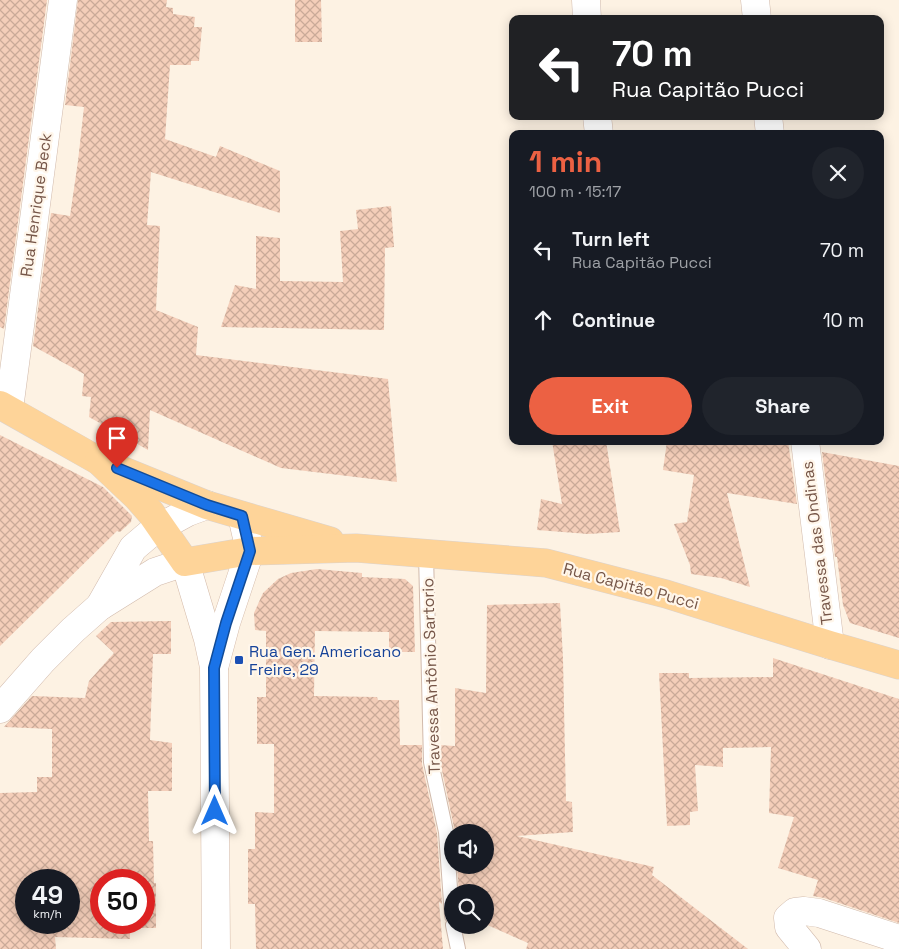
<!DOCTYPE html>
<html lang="en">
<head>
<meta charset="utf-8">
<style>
	body { margin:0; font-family:"Space Grotesk",sans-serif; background:#20242c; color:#f1f3f6; height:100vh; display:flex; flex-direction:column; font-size:19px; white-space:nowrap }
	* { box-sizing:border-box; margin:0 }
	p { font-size:16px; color:#9ea1a6 }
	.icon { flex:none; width:28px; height:28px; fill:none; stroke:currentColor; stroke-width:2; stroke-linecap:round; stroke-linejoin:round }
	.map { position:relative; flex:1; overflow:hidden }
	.drawer { position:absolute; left:509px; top:130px; width:375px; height:315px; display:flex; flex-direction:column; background:#171b24; border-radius:10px; box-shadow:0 2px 12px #0003 }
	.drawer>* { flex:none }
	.guide { position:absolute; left:509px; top:15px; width:375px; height:105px; border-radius:10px; box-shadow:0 2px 12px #0003; background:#202124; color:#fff; overflow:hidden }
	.fabs { position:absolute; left:444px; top:824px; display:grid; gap:10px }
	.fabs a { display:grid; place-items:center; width:50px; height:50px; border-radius:50%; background:#171b24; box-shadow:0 2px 12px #0003; font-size:25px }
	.speed { position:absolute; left:15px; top:869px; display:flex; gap:10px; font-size:25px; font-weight:700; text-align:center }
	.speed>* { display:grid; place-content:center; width:65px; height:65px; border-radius:50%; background:#171b24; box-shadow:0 2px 12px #0003; line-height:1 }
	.speed small { font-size:12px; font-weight:400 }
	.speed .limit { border:8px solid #d22; background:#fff; color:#111 }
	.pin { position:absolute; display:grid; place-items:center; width:42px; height:42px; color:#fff; margin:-51px -21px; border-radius:50% 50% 50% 0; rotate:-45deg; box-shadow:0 0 5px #0007 }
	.pin .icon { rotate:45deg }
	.me { position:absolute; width:55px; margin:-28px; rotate:0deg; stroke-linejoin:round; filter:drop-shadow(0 0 4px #0008) }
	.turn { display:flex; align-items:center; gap:18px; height:105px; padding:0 20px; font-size:22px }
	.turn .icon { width:65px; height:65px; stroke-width:2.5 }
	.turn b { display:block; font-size:35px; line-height:42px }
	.round { display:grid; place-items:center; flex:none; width:52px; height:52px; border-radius:26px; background:#20242c }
	.overview { display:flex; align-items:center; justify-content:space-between; height:85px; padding:0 20px }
	h1 { font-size:30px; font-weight:600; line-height:38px; color:#ec6143 }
	.primary-button { display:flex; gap:10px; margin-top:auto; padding:10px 20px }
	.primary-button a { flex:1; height:58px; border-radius:30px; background:#ec6143; color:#fff; font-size:20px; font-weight:600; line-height:58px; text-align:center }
	.primary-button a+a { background:#20242c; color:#f1f3f6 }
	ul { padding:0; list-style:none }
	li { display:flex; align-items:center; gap:15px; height:70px; padding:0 20px }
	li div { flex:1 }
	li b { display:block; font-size:19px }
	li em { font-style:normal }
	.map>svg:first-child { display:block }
</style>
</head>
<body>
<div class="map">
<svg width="899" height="949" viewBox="0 0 899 949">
	<defs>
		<pattern id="building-cross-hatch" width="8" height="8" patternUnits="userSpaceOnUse" patternTransform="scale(1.25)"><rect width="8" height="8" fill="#f4ceb9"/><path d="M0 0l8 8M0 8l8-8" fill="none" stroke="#caaa98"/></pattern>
	</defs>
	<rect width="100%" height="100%" fill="#fdf2e3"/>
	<!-- building -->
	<g fill="url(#building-cross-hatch)" fill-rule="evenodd">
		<path d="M0 0H47L4 329 0 327Z"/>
		<path d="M78 0H167L166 7 173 8V14L195 17 194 27H202L199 61H191V65H170L165 139 216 157 220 146 280 171V213L151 172 147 225 160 226 156 310 198 327 196 355 388 379 397 482 281 468 150 410 148 450 89 417 91 397 82 396 84 374 33 346 51 213 70 216 78 161 84 107 65 105Z"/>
		<path d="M295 0H321L322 42H295Z"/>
		<path d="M391 206 394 247 385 248 384 330 221 327 235 285 256 289V236L280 238V281L343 282 340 231 358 229 356 210Z"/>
		<path d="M0 435 103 487 132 516 131 522 120 532 117 531 0 646Z"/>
		<path d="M552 441H606L620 532 588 534 537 530 541 499 562 504Z"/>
		<path d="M667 441H788L797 504 727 493 750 587 721 578 691 574 690 565 674 524 687 522 694 475 663 470Z"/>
		<path d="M822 452 899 466V638L850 623 843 605 837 557H835Z"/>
		<path d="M317 569 362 573V577L405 579 413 586 415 652H389V632L315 631 314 696 377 697 378 700H399L400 745H422V764L437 833 442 904 439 902 443 949H256L255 904H248V849H255V812L274 813V744H257V697H266V631L255 630 254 613 263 593 278 579 291 573Z"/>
		<path d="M560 603 563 659 566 801 572 802 573 832 517 836 654 867 652 875 748 949H526L528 943 485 924V892H459L457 865H485V832H455L440 761 439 745 455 746V688L486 693 487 605Z"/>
		<path d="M171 621V654H153L150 740 172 743V791H148L149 841H153L154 883H156V928H130V939L55 937 56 949H0V793L37 792V777H52V729L4 727 32 696 85 698 89 681 114 653 96 636 111 622ZM26 880H69V922H26ZM101 880H144V922H101Z"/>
		<path d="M773 658 899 699V923L824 898 813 896 818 880 778 868 794 817 769 813 771 747 723 748V767L695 765 698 811 690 812V825L667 826 659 673H689V678L773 677Z"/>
	</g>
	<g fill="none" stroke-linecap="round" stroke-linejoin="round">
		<!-- service casing -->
		<g stroke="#d1baac" stroke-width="16">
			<g id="service">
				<path d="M426 554 431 762 446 832 452 916"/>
				<path d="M453 925 458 949"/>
			</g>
		</g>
		<!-- minor casing -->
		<g stroke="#d1baac" stroke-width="29">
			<g id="minor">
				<path d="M586 0 587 19"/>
				<path d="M755 0 757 19"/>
				<path d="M597 116 599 134"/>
				<path d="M768 116 770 134"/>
				<path d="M9 409 63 0"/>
				<path d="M805 441 830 645"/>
				<path d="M100 606 133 548 153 531 188 512 207 505"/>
				<path d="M0 709 43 660 73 630 99 607 155 572 185 562"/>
				<path d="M807 949 789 927 788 918 795 912 804 911 819 913 899 939"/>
			</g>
		</g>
		<!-- secondary casing -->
		<g stroke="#d4baa9" stroke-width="29">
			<g id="secondary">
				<path d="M185 562 208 639 214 667 216 949"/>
				<path d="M215 664 226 623 250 551 242 516"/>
			</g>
		</g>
		<!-- primary casing -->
		<g stroke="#dbd3cf" stroke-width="29">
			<g id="primary">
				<path d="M0 405 99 461 207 505 330 541"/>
				<path d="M99 461 137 497 151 513 185 562 250 551 356 548 546 563 666 594 830 645 899 665"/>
			</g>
		</g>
		<!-- service -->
		<use href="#service" stroke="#fff" stroke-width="14"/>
		<!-- minor -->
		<use href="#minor" stroke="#fff" stroke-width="28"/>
		<!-- secondary -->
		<use href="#secondary" stroke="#fff" stroke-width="28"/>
		<!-- primary -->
		<use href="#primary" stroke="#fed499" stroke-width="28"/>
	</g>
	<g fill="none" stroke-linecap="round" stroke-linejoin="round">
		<!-- route casing -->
		<g stroke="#114b97" stroke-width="12">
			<path id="route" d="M117 468 207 505 242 516 250 551 226 623 214 668 215 811"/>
		</g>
		<!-- route -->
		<use href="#route" stroke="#1a73e8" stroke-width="9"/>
	</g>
	<!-- markers -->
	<rect fill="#1a4fb4" stroke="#fff6ea" stroke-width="2" x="234" y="655" width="10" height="10" rx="2.5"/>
	<g text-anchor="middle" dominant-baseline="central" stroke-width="4.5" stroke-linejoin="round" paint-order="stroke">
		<!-- street labels -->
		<g font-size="16" fill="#765648" stroke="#fff6ea">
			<text transform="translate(36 205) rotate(-82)">Rua Henrique Beck</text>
			<text transform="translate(817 543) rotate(-97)">Travessa das Ondinas</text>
			<text transform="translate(631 586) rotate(15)">Rua Capitão Pucci</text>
			<text transform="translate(431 676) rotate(-92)">Travessa Antônio Sartorio</text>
		</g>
		<!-- transit labels -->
		<g font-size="16" fill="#164399" stroke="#fff6ea" text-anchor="start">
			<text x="249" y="651">Rua Gen. Americano<tspan x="249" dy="18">Freire, 29</tspan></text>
		</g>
	</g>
</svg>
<div class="fabs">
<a><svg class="icon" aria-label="sound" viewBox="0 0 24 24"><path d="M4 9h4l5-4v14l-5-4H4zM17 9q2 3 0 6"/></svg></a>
<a><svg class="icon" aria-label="search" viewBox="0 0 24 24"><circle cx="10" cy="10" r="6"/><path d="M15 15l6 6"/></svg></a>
</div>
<div class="speed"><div>49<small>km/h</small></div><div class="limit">50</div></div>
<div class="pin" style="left:117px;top:468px;background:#d93025"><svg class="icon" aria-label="arrive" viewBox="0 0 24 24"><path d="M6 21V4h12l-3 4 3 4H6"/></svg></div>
<svg class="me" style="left:215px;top:811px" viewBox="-20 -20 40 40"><path d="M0-17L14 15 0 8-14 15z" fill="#1a73e8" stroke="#fff" stroke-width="4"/></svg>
<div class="guide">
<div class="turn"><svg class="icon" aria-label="left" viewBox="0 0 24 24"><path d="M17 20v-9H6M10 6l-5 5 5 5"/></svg><div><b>70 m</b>Rua Capitão Pucci</div></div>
</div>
<section class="drawer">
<div class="overview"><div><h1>1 min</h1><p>100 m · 15:17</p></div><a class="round"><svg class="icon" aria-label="close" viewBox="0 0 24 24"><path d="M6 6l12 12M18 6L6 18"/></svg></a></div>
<ul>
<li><svg class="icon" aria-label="left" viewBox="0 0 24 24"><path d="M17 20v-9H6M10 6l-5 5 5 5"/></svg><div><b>Turn left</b><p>Rua Capitão Pucci</p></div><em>70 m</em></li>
<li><svg class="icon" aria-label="ahead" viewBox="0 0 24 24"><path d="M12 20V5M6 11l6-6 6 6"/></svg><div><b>Continue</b></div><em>10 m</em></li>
</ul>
<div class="primary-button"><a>Exit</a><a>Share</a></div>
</section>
</div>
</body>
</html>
